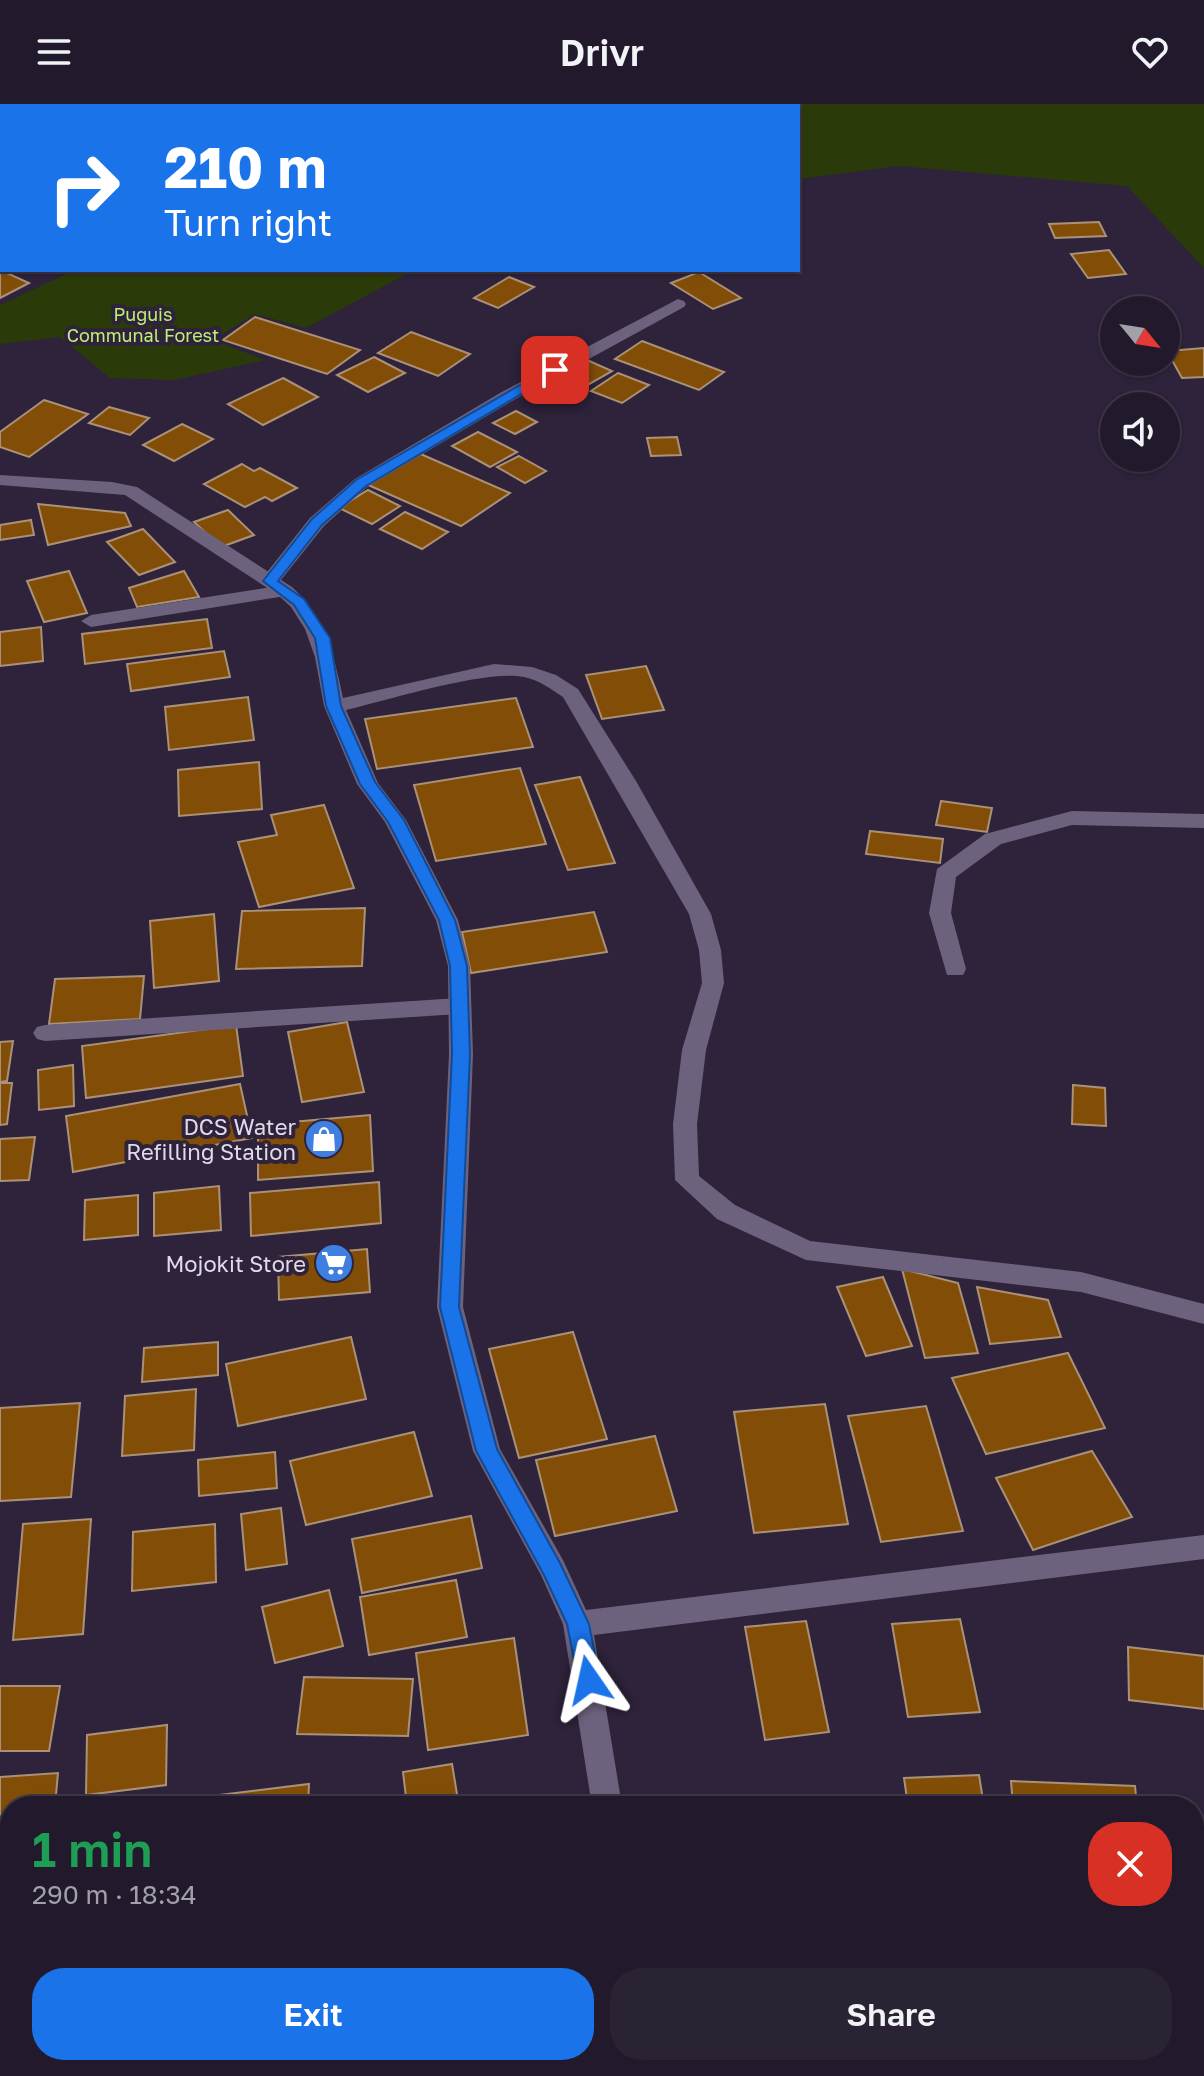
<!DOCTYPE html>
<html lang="en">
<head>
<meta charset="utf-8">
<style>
	body { margin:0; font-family:"Golos Text",sans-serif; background:#2a2334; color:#f1f3f6; height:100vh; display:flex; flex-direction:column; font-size:30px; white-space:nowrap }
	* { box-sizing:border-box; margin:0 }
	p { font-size:26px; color:#a2a1a9 }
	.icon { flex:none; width:44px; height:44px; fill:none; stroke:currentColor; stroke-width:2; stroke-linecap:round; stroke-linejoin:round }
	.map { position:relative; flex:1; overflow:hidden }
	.panel { position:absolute; left:0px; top:1692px; width:1204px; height:280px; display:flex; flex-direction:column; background:#221a2c; border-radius:32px 32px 0 0; box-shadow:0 2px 6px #0004,0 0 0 2px #3f3848 }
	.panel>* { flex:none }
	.banner { position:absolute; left:0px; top:0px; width:800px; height:168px; box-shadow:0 2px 6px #0004,0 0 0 2px #3f3848; background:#1a73e8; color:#fff; overflow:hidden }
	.needle { width:52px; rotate:120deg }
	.tools { position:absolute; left:1100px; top:192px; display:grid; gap:16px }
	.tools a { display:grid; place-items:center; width:80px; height:80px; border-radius:50%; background:#221a2c; box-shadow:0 2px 6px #0004,0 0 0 2px #3f3848; font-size:40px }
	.pin { position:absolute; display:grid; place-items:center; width:68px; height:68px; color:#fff; margin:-34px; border-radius:16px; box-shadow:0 4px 12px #0006 }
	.me { position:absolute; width:88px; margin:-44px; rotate:349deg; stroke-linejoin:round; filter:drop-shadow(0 0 6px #0008) }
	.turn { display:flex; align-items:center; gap:28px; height:168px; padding:0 32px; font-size:36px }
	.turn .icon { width:104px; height:104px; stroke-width:2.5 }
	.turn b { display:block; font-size:56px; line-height:68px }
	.round { display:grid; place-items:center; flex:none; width:84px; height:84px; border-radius:32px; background:#2a2334 }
	.head { display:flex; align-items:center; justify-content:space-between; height:136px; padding:0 32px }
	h1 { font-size:48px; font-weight:600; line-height:60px; color:#1e9e55 }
	.cta { display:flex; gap:16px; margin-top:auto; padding:16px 32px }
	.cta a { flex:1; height:92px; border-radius:32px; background:#1a73e8; color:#fff; font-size:32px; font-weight:600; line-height:92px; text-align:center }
	.cta a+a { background:#2a2334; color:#f1f3f6 }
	header { display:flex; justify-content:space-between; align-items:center; height:104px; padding:0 32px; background:#221a2c; font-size:36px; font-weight:600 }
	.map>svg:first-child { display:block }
</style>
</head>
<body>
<header><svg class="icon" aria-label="menu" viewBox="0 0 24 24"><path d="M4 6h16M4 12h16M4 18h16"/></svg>Drivr<svg class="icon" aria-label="heart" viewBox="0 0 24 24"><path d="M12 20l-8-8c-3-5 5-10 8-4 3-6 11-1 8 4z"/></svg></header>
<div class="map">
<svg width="1204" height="1972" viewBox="0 0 1204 1972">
	<rect width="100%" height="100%" fill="#2e233b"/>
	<!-- green -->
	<g fill="#2a3b09">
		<path d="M484 0H1204V164L1127 82 898 62 798 75V2Z"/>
		<path d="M75 166H414L306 224 255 210 213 236 265 256 174 276 110 274 60 233 0 240V201Z"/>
	</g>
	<!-- building -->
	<g fill="#824e07" stroke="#aa9178" stroke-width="2">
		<path d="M1099 118 1106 132 1055 134 1049 120Z"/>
		<path d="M1109 146 1126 170 1088 174 1071 150Z"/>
		<path d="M0 166 29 179 0 194Z"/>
		<path d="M699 168 741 194 713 205 671 179Z"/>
		<path d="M509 173 534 183 498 204 474 194Z"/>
		<path d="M255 213 360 246 327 270 223 236Z"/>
		<path d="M411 228 470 250 438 272 378 249Z"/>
		<path d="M642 237 724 268 699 286 615 255Z"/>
		<path d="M1204 244V273L1182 274 1167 247Z"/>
		<path d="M374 253 405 269 368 288 337 271Z"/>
		<path d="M587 256 612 267 582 284 557 272Z"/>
		<path d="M618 269 649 281 622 299 591 287Z"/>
		<path d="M283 274 318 293 263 321 228 300Z"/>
		<path d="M44 296 88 310 29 353 0 343V328Z"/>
		<path d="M109 303 149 314 130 331 89 319Z"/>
		<path d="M516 307 537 318 515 330 493 319Z"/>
		<path d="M182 320 213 335 174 357 143 341Z"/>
		<path d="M478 328 517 348 490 363 452 342Z"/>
		<path d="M677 333 681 351 651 352 647 334Z"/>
		<path d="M416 348 510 389 461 422 366 380Z"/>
		<path d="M519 352 546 367 525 379 497 363Z"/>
		<path d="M242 360 254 367 260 364 297 384 272 397 265 393 245 403 204 380Z"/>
		<path d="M368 386 400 402 372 420 339 404Z"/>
		<path d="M38 400 125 409 131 422 48 441Z"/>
		<path d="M228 406 254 431 221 443 194 418Z"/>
		<path d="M405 408 448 428 422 445 380 425Z"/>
		<path d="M31 416 34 431 0 436V421Z"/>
		<path d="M143 425 175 458 139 471 107 438Z"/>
		<path d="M69 467 87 509 44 518 27 477Z"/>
		<path d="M184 467 199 493 137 503 129 484Z"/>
		<path d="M207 515 212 544 85 560 82 530Z"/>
		<path d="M41 523 43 557 0 562V528Z"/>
		<path d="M224 547 230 573 131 587 127 560Z"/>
		<path d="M646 562 664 606 602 615 586 571Z"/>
		<path d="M248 593 254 636 169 646 165 603Z"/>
		<path d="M516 594 533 643 377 665 365 615Z"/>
		<path d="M259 658 262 705 179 712 178 666Z"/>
		<path d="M520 664 546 740 436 757 414 681Z"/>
		<path d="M580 673 615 759 568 766 535 681Z"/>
		<path d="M941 697 992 704 987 728 936 721Z"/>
		<path d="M324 701 354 784 259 803 238 738 277 731 271 711Z"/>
		<path d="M870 727 943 735 940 759 866 750Z"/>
		<path d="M365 804 362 862 236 865 242 807Z"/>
		<path d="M594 808 607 848 471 869 462 828Z"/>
		<path d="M214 810 219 877 154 884 150 817Z"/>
		<path d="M144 872 140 915 49 920 55 875Z"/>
		<path d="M347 918 364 988 302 998 288 928Z"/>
		<path d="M236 921 243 972 86 994 82 942Z"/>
		<path d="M13 937 7 977 0 978V938Z"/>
		<path d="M73 961 74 1002 39 1006 38 966Z"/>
		<path d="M0 979H12L7 1020 0 1021Z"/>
		<path d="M240 980 252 1034 73 1068 66 1012Z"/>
		<path d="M1073 981 1105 984 1106 1022 1072 1020Z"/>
		<path d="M370 1011 373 1067 258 1076V1021Z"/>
		<path d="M35 1033 29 1076 0 1077V1035Z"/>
		<path d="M379 1078 381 1119 251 1132 250 1089Z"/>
		<path d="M219 1082 221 1126 154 1132V1089Z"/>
		<path d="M138 1091V1131L84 1136 85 1096Z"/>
		<path d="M367 1145 370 1188 279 1196 278 1153Z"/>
		<path d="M902 1165 958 1179 978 1249 925 1254Z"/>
		<path d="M883 1173 912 1242 866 1252 837 1183Z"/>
		<path d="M977 1183 1048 1196 1061 1233 990 1240Z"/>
		<path d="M573 1228 607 1335 519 1354 489 1245Z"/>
		<path d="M351 1233 366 1295 238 1322 226 1260Z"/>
		<path d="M218 1238V1271L142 1278 144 1244Z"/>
		<path d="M1068 1249 1105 1324 986 1350 952 1274Z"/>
		<path d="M196 1285 194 1346 122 1352 125 1292Z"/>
		<path d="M80 1299 71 1393 0 1397V1304Z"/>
		<path d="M825 1300 848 1420 754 1429 734 1308Z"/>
		<path d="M926 1302 963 1427 881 1438 848 1312Z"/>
		<path d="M414 1328 432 1392 306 1421 290 1357Z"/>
		<path d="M655 1332 677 1407 555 1432 536 1356Z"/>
		<path d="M1092 1347 1132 1413 1033 1446 996 1374Z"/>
		<path d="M275 1348 277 1384 199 1392 198 1356Z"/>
		<path d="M281 1404 287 1460 246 1466 241 1410Z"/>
		<path d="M471 1412 482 1464 362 1489 352 1435Z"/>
		<path d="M91 1415 83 1530 13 1536 23 1420Z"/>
		<path d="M215 1420 216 1478 132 1487 133 1428Z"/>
		<path d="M456 1476 467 1533 369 1551 360 1493Z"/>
		<path d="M329 1486 343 1542 275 1559 262 1503Z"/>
		<path d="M960 1515 980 1608 908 1613 892 1520Z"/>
		<path d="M806 1517 829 1628 765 1636 745 1523Z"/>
		<path d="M514 1534 528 1631 428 1646 416 1549Z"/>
		<path d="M1128 1543 1204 1552V1605L1129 1596Z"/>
		<path d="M304 1573 413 1575 408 1632 297 1630Z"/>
		<path d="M0 1582H60L49 1647H0Z"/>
		<path d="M167 1621 166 1681 86 1691 87 1631Z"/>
		<path d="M452 1660 459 1702H407L403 1668Z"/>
		<path d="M58 1669 55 1702H10V1766L0 1767V1673Z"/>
		<path d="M979 1671 984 1702H908L904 1674Z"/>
		<path d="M1011 1677 1135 1682 1137 1702H1013Z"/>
		<path d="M309 1680 308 1702H129Z"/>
		<path d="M1194 1713 1204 1714V1788L1194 1787Z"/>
		<path d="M0 1794H10V1962H23V1965L0 1966Z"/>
		<path d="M44 1962H301L300 1972H43Z"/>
		<path d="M335 1962H491L508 1972H352Z"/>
	</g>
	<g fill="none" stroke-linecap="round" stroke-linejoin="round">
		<!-- service -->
		<g fill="#6d627e" fill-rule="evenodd">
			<path d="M678 195 684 197 686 200 684 203 512 297 367 383 324 422 277 481 270 483 260 477 310 414 355 375 500 289Z"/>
			<path d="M285 481 295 487 292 491 91 523 81 517 91 511Z"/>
			<path d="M1072 707 1204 710V724L1072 721 1001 740 956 773 951 809 966 865 963 871H947L929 809 937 765 985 730Z"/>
			<path d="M459 894 467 896 471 902 467 908 459 910 45 937 37 935 33 929 37 923 45 921Z"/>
		</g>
		<!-- minor -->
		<g fill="#6d627e" fill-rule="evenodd">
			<rect x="0" y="36" width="2" height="9"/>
			<rect x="0" y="131" width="2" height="10"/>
			<path d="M0 371 112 378 137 383 292 483C325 514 334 550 343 594L494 560 532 563 556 571 578 585 636 677 711 810 721 846 724 879 706 946 697 1020 699 1072 735 1101 810 1137 1081 1168 1204 1200V1220L1081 1188 806 1156 717 1115 675 1076 673 1020 682 946 702 879 699 846 689 810 563 593C551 585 539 576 524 573 487 565 388 596 346 606L378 679 406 716 458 816 470 862 473 950 463 1203 500 1345 563 1456 586 1506 1204 1431V1455L594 1531 622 1702H592L563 1520 541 1471 473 1347 437 1203 449 950 448 862 436 816 385 718 357 680 324 602 315 553 305 525 291 503 278 491 125 391 0 381Z"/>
			<path d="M1204 1861V1893L1194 1895V1863Z"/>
			<path d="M654 1962H741L737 1972H650Z"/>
		</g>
	</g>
	<!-- route -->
	<path fill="#1a73e8" stroke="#114b97" stroke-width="2" d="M551 263 562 266 366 382 322 421 278 477 304 495 330 534 341 602 375 678 404 716 455 816 467 862 470 950 459 1203 497 1345 560 1459 589 1520 600 1576 597 1583 589 1586 581 1583 578 1576 567 1520 544 1471 476 1347 440 1203 452 950 450 862 439 816 388 718 360 680 326 602 315 534 294 501 263 477 312 415 356 376Z"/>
	<!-- icons -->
	<defs>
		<g id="shop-disc" transform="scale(2)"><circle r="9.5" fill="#3f7fe0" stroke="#2e233b"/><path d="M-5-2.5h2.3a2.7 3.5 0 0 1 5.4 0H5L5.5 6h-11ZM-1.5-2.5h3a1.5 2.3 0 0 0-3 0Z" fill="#fff"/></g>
		<g id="supermarket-disc" transform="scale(2)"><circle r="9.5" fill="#3f7fe0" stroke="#2e233b"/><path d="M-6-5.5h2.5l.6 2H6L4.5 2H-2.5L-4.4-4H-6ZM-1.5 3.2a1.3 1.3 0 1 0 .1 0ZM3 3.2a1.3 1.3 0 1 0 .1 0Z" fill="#fff"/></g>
	</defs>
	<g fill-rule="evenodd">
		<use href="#shop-disc" x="324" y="1035"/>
		<use href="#supermarket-disc" x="334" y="1159"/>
	</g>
	<g text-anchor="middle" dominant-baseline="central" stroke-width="8" stroke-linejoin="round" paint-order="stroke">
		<!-- far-park labels -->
		<g font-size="18" fill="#c0ef76" stroke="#2e233b">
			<text x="143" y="210">Puguis<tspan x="143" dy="21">Communal Forest</tspan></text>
		</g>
		<!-- poi labels -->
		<g font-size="22" fill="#e0daea" stroke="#2e233b" text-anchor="end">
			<text x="296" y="1022">DCS Water<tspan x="296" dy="25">Refilling Station</tspan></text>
			<text x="306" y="1159">Mojokit Store</text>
		</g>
	</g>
</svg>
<div class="tools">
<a><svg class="needle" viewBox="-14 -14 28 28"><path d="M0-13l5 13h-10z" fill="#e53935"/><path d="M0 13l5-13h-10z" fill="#a2a1a9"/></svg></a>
<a><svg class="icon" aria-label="sound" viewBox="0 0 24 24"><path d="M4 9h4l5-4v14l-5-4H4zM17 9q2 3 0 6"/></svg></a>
</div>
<div class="pin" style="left:555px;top:266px;background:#d93025"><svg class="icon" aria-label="arrive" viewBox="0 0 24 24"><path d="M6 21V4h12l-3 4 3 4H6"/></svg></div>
<svg class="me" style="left:589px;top:1576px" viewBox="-20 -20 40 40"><path d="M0-17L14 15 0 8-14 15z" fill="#1a73e8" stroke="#fff" stroke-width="4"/></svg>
<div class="banner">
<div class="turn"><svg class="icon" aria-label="right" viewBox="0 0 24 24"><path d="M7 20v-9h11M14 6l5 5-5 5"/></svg><div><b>210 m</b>Turn right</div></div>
</div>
<section class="panel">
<div class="head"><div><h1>1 min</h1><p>290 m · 18:34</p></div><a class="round" style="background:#d93025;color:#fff"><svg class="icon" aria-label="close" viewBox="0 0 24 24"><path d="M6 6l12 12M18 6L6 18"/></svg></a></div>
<div class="cta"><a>Exit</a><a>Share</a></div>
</section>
</div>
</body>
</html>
